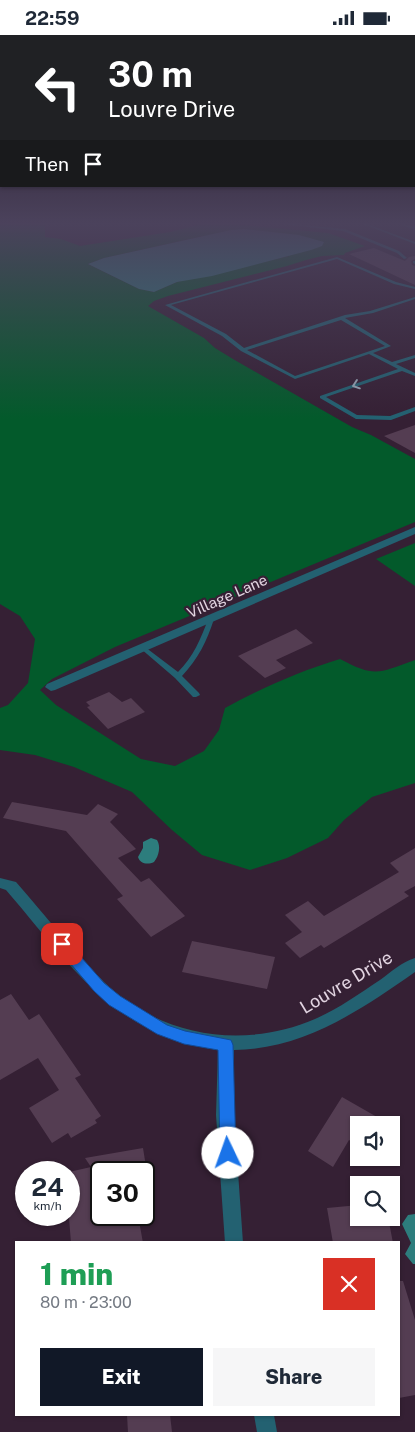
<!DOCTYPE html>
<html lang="en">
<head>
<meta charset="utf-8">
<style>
	body { margin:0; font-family:"Public Sans",sans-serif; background:#f6f6f7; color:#1f2937; height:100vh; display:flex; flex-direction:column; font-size:19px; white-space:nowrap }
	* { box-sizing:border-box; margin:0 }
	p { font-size:16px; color:#747a83 }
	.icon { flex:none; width:28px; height:28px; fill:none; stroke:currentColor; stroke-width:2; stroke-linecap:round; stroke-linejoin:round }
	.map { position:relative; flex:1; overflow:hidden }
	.panel { position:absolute; left:15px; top:1206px; width:385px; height:175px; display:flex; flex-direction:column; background:#fff; border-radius:0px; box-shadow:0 1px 4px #0004 }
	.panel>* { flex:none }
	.guide { position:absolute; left:0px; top:0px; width:415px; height:152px; box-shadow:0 1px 4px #0004; background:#202124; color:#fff; overflow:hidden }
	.tools { position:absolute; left:350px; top:1081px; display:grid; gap:10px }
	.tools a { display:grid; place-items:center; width:50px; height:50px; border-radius:0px; background:#fff; box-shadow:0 1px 4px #0004; font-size:25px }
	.speed { position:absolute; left:15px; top:1126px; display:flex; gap:10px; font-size:25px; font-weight:700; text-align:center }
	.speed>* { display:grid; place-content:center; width:65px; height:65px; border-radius:50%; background:#fff; box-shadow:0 1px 4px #0004; line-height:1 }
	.speed small { font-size:12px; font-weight:400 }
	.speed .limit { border:2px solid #111; border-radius:8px; background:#fff; color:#111 }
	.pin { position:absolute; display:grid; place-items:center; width:42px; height:42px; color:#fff; margin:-21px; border-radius:10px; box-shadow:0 2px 8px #0006 }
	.me { position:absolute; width:55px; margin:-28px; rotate:357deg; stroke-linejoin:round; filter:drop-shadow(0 0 4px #0008) }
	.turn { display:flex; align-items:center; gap:18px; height:105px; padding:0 25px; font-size:22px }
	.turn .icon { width:65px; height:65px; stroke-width:2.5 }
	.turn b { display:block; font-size:35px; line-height:42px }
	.then { display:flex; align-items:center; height:48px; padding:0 25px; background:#0003; gap:10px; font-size:19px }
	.round { display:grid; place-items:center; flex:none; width:52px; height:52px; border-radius:0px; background:#f6f6f7 }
	.head { display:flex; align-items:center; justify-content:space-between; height:85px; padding:0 25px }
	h1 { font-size:30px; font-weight:800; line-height:38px; color:#1e9e55 }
	.button { display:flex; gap:10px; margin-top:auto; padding:10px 25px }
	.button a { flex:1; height:58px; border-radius:0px; background:#111827; color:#fff; font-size:20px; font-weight:800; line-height:58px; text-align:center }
	.button a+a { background:#f6f6f7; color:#1f2937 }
	.status { display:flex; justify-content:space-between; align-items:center; height:35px; padding:0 25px; background:#fff; direction:ltr }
	.status svg { height:14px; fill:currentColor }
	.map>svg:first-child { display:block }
</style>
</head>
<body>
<div class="status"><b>22:59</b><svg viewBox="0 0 49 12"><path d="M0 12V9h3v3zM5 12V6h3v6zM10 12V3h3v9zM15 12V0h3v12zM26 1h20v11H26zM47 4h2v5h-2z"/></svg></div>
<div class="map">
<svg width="415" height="1397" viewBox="0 0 415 1397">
	<rect width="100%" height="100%" fill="#352034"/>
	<!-- green -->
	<g fill="#035a2b" fill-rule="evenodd">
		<path d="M0 189H45V202L61 204 80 211 170 197 201 189H233L328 198 365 211 345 218 344 220 322 221 306 225 287 231 168 261 154 266 148 271 204 303 215 313 233 324 352 392 371 400 415 424V487L115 612 52 644 40 655 56 670 141 724 175 731 204 716 219 695 225 673C262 653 300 636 340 624 376 643 378 638 415 625V748L372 762 344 785 328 803 287 823 250 835 202 820 172 795 132 757 74 732 35 720 0 715V673L8 670 28 648 35 604 20 581 0 569ZM203 201 289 221 177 247 154 257 139 254 88 229 104 223Z"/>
		<path d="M415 508V551L376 524Z"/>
	</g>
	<!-- water -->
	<g fill="#2d7d7d">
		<path d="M244 194 299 200 324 207 322 211 311 215 212 241 177 247 154 257 139 254 88 229 104 223 231 195Z"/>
		<path d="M151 803 157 805C161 811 159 821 154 827 148 830 140 829 138 822L143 813V807Z"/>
		<path d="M415 1179V1229H413L405 1219 411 1208 402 1189 408 1180Z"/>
	</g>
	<!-- building -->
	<g fill="#543d52">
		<path d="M374 213 405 226 409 222 415 221V224L411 226 412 230 415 231V250L349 219Z"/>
		<path d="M415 390V418L384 401Z"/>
		<path d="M296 594 313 608 276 625 286 633 265 643 238 621Z"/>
		<path d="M109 657 122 667 131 663 145 677 108 694 87 672 90 671 86 667Z"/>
		<path d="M12 767 87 780 98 769 118 779 110 787 136 814 118 823 141 847 149 843 185 881 151 902 117 864 123 861 66 796 3 783Z"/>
		<path d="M415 813V851L404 857 409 861 324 913 321 910 300 923 285 908 302 897 285 880 308 866 324 881 399 837 390 828Z"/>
		<path d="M192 906 275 922 267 954 182 937Z"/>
		<path d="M11 959 29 985 39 979 81 1040 75 1043 101 1081 95 1085 97 1088 71 1103 68 1098 52 1108 29 1073 59 1055 38 1023 0 1045V965Z"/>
		<path d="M342 1062 391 1090H359V1111L349 1105 333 1132 308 1116Z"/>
		<path d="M143 1113 147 1138H101V1180H138L143 1208H71L69 1183V1137L91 1132 85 1123Z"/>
		<path d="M359 1170V1182H388L393 1208H333L327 1173Z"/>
		<path d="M399 1246H403L415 1285V1360L399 1363Z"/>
		<path d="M127 1380H170L172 1397H128Z"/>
	</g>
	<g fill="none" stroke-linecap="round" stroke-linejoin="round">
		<!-- service -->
		<g fill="#236171" fill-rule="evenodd">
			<path d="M282 189H291L345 194 399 216 407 223 404 224 397 218 343 196Z"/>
			<path d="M363 189H367L415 207V209Z"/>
			<path d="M337 222 396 247 415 252V254L394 249 337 224 171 270 226 299 244 313 345 280 370 276 415 262V264L373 278 345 283 391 311 373 318 392 327 415 320V323L396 329 415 338V341L402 336 326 362 357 380 390 381 415 372V376L391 385 356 384 320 363V361L398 334 369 319 295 344 241 316 222 301 165 270ZM341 285 385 311 295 341 247 315Z"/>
			<path d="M413 226H415V229L413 228Z"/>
			<path d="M211 582 214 584C207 606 198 624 182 641L199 658 200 660 196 662H193L175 643 140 613 143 611 145 612 178 637C193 622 201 604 208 584Z"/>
		</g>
		<!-- minor -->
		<g fill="#236171" fill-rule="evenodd">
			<path d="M415 492V499L55 655 51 656 45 652 47 649Z"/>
			<path d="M0 843 16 847C45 880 73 916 104 947 160 1002 243 1015 315 984 338 974 359 959 380 945 391 937 402 927 415 923V937C359 976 304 1014 234 1015V1080L243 1208H225L216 1080 218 1015C113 1000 70 929 6 855L0 853Z"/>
			<path d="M254 1380H274L277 1397H257Z"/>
		</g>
		<!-- tertiary -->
		<path fill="#236171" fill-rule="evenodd" d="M401 189 415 191V195L402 190Z"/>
	</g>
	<!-- one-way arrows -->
	<defs><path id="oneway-chevron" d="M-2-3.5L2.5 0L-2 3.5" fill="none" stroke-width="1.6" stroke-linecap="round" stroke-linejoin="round" transform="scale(1.25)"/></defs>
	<use stroke="#96a6b4" href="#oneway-chevron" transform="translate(356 350) rotate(161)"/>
	<!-- sky -->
	<linearGradient id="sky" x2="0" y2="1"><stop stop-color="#1d121d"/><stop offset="0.49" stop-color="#4b425c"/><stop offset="1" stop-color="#4b425c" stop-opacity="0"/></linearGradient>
	<rect width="415" height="384" fill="url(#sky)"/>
	<!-- route -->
	<path fill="#1a73e8" stroke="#114b97" d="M62 903 66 905 104 948 120 961 167 990 185 996 231 1005 233 1010 236 1118 233 1124 228 1126 222 1124 220 1118 218 1015 184 1009 157 999 109 970 94 956 57 913 55 909 57 905Z"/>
	<g text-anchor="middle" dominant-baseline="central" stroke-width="4.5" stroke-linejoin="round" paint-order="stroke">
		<!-- street labels -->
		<g font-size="15" fill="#e2d4e1" stroke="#352034">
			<text transform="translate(227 561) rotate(-24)">Village Lane</text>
		</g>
		<!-- near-street labels -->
		<g font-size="18" fill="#e2d4e1" stroke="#352034">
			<text transform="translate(346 947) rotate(-31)">Louvre Drive</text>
		</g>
	</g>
</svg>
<div class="tools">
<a><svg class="icon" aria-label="sound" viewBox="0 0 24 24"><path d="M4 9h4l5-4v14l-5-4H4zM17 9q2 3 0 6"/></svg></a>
<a><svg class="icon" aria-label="search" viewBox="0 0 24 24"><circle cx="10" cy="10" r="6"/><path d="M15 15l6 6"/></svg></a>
</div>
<div class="speed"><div>24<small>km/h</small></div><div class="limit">30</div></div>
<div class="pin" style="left:62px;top:909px;background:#d93025"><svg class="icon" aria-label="arrive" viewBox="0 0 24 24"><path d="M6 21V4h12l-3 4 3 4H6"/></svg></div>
<svg class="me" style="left:228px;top:1118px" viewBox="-20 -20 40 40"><circle r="19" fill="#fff"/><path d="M0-13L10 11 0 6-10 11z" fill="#1a73e8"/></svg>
<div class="guide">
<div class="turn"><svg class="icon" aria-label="left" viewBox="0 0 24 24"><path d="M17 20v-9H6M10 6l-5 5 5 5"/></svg><div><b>30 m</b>Louvre Drive</div></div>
<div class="then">Then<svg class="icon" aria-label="arrive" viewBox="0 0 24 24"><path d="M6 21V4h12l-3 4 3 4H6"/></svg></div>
</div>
<section class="panel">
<div class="head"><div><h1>1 min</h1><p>80 m · 23:00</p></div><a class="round" style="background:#d93025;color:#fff"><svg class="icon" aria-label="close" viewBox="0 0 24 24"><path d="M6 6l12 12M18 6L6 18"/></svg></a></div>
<div class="button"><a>Exit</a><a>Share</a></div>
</section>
</div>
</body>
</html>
